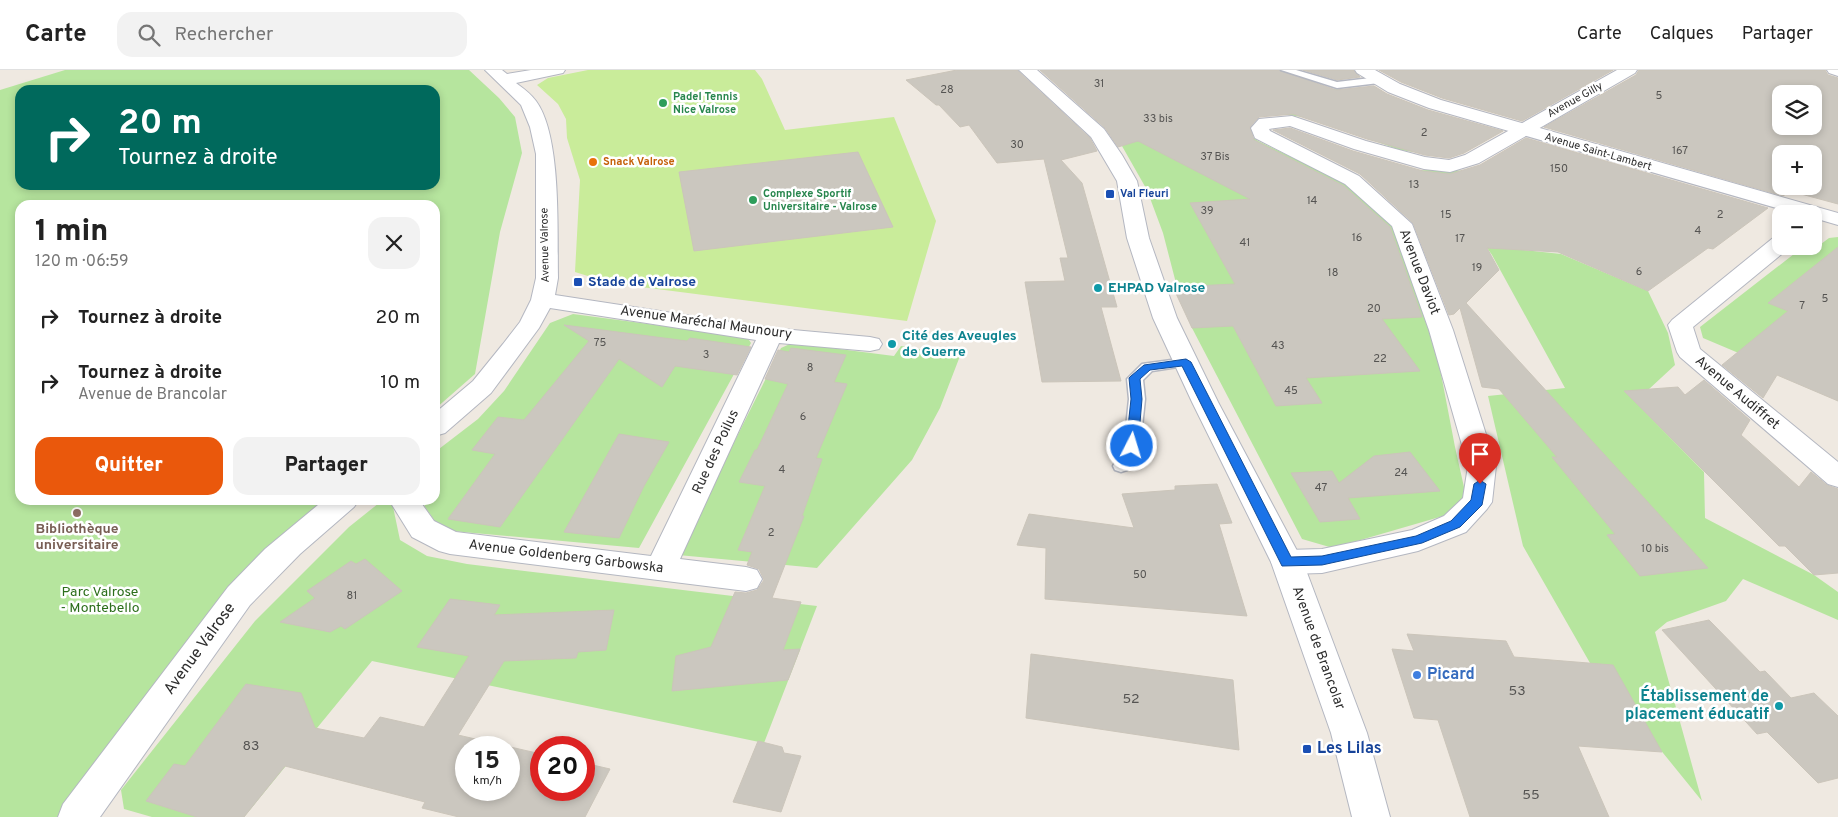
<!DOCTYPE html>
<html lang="fr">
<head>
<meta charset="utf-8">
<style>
	body { margin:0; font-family:Overpass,sans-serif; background:#f2f2f2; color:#222; height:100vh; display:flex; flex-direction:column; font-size:19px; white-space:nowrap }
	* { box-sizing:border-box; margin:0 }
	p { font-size:16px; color:#767676 }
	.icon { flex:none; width:28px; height:28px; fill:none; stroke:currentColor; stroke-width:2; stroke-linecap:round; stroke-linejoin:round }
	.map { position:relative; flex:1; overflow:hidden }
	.panel { position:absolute; left:15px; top:130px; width:425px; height:305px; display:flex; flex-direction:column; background:#fff; border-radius:15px; box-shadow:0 2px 8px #0003 }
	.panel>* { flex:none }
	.top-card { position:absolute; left:15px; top:15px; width:425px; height:105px; border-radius:15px; box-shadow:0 2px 8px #0003; background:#00695c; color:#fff; overflow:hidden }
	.tools { position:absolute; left:1772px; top:15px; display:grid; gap:10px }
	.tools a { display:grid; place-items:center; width:50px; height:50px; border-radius:10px; background:#fff; box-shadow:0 2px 8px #0003; font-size:25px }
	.speed { position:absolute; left:455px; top:666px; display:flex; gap:10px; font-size:25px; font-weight:700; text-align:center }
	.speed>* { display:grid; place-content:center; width:65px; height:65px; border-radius:50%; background:#fff; box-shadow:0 2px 8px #0003; line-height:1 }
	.speed small { font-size:12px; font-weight:400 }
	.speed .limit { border:8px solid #d22; background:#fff; color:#111 }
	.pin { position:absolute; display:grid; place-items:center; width:42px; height:42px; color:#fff; margin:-51px -21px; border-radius:50% 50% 50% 0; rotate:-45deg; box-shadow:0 0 5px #0007 }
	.pin .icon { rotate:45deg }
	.me { position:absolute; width:55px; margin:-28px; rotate:5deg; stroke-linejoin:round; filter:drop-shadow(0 0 4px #0008) }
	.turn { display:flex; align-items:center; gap:18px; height:105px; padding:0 20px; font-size:22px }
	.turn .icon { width:65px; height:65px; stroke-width:2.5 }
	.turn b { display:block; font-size:35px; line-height:42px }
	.round { display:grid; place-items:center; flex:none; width:52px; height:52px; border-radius:15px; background:#f2f2f2 }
	.overview { display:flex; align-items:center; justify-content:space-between; height:85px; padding:0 20px }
	h1 { font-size:30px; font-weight:800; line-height:38px }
	.button { display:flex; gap:10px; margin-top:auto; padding:10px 20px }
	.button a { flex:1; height:58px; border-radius:15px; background:#ea580c; color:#fff; font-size:20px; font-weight:800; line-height:58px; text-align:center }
	.button a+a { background:#f2f2f2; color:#222 }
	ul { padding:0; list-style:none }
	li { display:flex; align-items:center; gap:15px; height:65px; padding:0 20px }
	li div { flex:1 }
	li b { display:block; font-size:19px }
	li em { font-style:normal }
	header { display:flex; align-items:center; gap:30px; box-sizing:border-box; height:70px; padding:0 25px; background:#fff; border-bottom:1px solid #e0e0e0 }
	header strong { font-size:24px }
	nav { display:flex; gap:28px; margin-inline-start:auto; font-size:18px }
	.search { width:350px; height:45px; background:#f2f2f2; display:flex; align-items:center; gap:12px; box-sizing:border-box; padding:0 18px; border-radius:15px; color:#767676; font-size:19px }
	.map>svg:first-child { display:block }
</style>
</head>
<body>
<header>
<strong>Carte</strong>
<div class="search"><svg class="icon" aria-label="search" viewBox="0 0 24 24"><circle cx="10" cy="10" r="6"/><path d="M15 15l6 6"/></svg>Rechercher</div>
<nav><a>Carte</a><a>Calques</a><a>Partager</a></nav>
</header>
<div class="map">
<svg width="1838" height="747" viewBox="0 0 1838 747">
	<rect width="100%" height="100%" fill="#efe9e1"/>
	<!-- green -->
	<g fill="#b6e59e" fill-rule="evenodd">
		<path d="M65 0H469L499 28 515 47 522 83 500 162 475 304 435 339V135H20V430H332L58 747H0V20ZM20 20H435V115H20Z"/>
		<path d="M1267 0 1329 19 1356 21 1442 86 1400 80 1311 48 1257 41 1242 60 1258 71 1351 116 1388 147 1398 164 1432 257 1455 377 1466 426 1450 444 1333 478 1302 469 1192 258 1177 217 1163 163 1147 120 1122 76Z"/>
		<path d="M1448 99 1490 105 1515 179 1561 184 1648 221 1668 263 1675 295 1648 320 1625 322 1704 402 1705 448 1814 505 1838 522V550L1743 509 1726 531 1667 552 1655 562 1702 731 1590 593 1523 476 1488 326 1565 318 1492 185 1472 156 1409 101Z"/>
		<path d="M1838 167V325L1703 268 1700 257 1803 177 1813 180 1829 168Z"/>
		<path d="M573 244 747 267 751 273 639 478 441 460 425 437 423 430H435V382L478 349 504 321 550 253Z"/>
		<path d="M792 273 894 286 901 276 960 286 940 338 912 390 817 498 678 485 781 278Z"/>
		<path d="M392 432 400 470 427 486 467 494 817 536 764 673 372 591 244 747H152L124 739 121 720 255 551 349 457 379 433Z"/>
	</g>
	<!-- pitch -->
	<path fill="#c9ec9a" d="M588 0H755L762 9 785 60 894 47 936 151 907 251 610 213 575 202 580 110 567 68 566 49 558 34 537 15 548 8Z"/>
	<!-- building -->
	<g fill="#cbc7bf" stroke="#cbc5ba" fill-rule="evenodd">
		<path d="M957 0H1017L1090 68 1097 81 1061 90 1082 113 1117 237H1101L1121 311 1042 312 1025 212 1065 211 1060 188H1068L1044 89 997 93 969 55 960 57 939 35H936L906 10Z"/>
		<path d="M1040 0H1279L1336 20 1374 16 1387 24 1428 40 1503 61 1464 83 1449 88 1425 85 1367 69 1293 44 1259 47 1250 57 1254 70 1344 116 1390 157 1422 247 1382 249 1420 301 1306 308 1322 333 1276 336 1233 256 1192 258 1173 217 1235 214 1190 133 1250 129 1138 71 1118 77 1105 58Z"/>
		<path d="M1303 0H1353L1360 7 1337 10Z"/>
		<path d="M1379 0H1613L1522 51 1442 28 1401 12Z"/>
		<path d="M1639 0H1825L1828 5 1838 8V134L1790 121 1783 126 1544 57 1636 5ZM1781 24H1814V56H1781ZM1781 84H1814V116H1781Z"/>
		<path d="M1290 58 1353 81 1423 101 1450 104 1480 95 1526 68 1768 138 1713 179 1708 178 1648 221 1558 182 1487 178 1499 200 1466 233 1708 498 1640 506 1607 465 1615 464 1552 387H1557L1499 319 1482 317 1460 238 1454 244 1449 245 1413 153 1360 104 1273 60Z"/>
		<path d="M858 82 893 157 694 181 679 102Z"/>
		<path d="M1838 177V331L1777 305 1763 328 1722 295 1788 241 1768 233Z"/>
		<path d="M564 255 687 271 690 268 751 277 737 305 675 296 662 317 619 289 500 457 448 449 495 384 472 380 498 347 524 350 589 271Z"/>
		<path d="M791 278 846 285 834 312 847 314 816 388 822 389 802 446H804L772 528 801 532 783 580 800 579 788 610 672 621 676 586 711 577 735 522 746 523 757 520 764 510 759 499 747 495 752 482 738 480 765 416 739 412 755 380H757L788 314 765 309 778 280 789 282Z"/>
		<path d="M1704 310 1750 350 1741 365 1799 417 1811 402 1827 415 1838 419V503L1814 505 1785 476H1779L1624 321 1678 317 1685 325Z"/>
		<path d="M619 364 669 372 644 416 619 468 564 462Z"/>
		<path d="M1410 382 1440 421 1348 428 1360 449 1320 452 1291 403 1332 401 1339 413 1374 386Z"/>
		<path d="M1217 414 1232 453 1219 454 1247 546 1045 529 1046 478 1017 475 1029 444 1134 458 1122 424 1175 420V416Z"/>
		<path d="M365 489 402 521 345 559 341 556 330 562 280 552 315 528 307 521 351 491 356 494Z"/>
		<path d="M450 529 500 535 494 545 614 540 606 580 578 582 576 588 504 591 458 665 541 684V720H584V693L610 699 585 747H459L422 738 425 732 285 696 244 747H197L146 731 174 694 185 696 246 614 301 623 315 658 364 668 380 647 424 657 469 586 417 577ZM466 678H509V720H466Z"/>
		<path d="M1709 550 1760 602 1765 601 1791 628 1814 623 1838 646V708L1818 713 1767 662 1757 664 1662 560Z"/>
		<path d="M1407 564 1506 571 1514 587 1613 595 1662 682 1578 676 1609 747H1470L1438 650 1414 648 1392 579 1414 581Z"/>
		<path d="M1031 584 1233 610 1239 680 1026 648Z"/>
		<path d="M758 671 782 677 784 683 801 686 781 742 733 732Z"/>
	</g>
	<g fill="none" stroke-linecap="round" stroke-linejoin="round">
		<!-- lane casing -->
		<g stroke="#b4b7c1" stroke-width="3">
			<g id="lane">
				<path d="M1281 0H1296L1337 12 1379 7 1384 10 1379 13 1337 18Z"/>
				<path d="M1186 288 1191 289 1193 292 1191 295 1152 301 1143 310 1145 329 1140 376 1127 400 1121 402 1115 400 1113 396 1124 376 1129 329 1127 309 1142 294Z"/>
			</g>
		</g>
		<!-- street casing -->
		<g stroke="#b4b7c1" stroke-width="2">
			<g id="street">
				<path d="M485 0H502L507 4 531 0H565L563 3 516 13C523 18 531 24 536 31 562 66 557 163 558 208L555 225 771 258 870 267 879 269 882 274 879 279 870 281 779 273 680 489 746 497 757 500 762 509 757 518 746 521 450 484 439 481 412 467 389 430H419L434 451 456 462 651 486 756 270 550 238 539 258 491 323 445 363 435 366V343L473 311 503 274 520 252 531 230 536 208V84L530 57 521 35Z"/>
				<path d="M1617 0H1637L1635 3 1479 93 1450 102 1424 99 1354 79 1290 56 1269 59 1270 61 1359 106 1412 154 1453 260 1496 396 1492 432 1487 439 1466 462 1418 481 1322 503 1287 504 1276 500 1271 492 1276 484 1287 480 1322 479 1412 460 1444 446 1463 428 1468 396 1429 260 1392 156 1345 114 1255 68 1251 58 1259 49 1292 46 1366 71 1425 87 1449 90 1465 85Z"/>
				<path d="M1781 167V176H1789V178L1693 257 1700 279 1838 392V417L1828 414 1680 287 1677 282 1668 255 1672 250 1773 168Z"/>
				<path d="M324 430H359L354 437 300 484 250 535 100 747H58L63 734 228 517 265 479Z"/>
			</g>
		</g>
		<!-- secondary casing -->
		<g stroke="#b4b7c1" stroke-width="2">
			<g id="secondary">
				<path d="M1019 0H1037L1104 59 1122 85 1137 111 1149 168 1177 248 1218 332 1303 492 1367 663 1390 747H1352L1331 663 1271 492 1192 332 1153 248 1127 168 1117 111 1091 67Z"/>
				<path d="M1355 0H1375L1400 14 1441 30 1838 143V155L1814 148V144H1797L1429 38 1388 22 1357 3Z"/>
				<path d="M1827 0H1838V6L1829 3Z"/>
			</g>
		</g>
		<!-- lane -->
		<use href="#lane" fill="#fff" fill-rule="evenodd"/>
		<!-- street -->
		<use href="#street" fill="#fff" fill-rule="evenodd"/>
		<!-- secondary -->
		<use href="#secondary" fill="#fff" fill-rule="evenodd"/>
	</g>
	<!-- route -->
	<path fill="#1a73e8" stroke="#114b97" d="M1186 289 1191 292 1291 487 1322 486 1416 466 1451 451 1471 430 1474 414 1480 410 1486 414 1482 435 1460 457 1422 473 1322 495 1282 496 1182 296 1150 300 1140 309 1142 329 1138 376 1132 380 1126 376 1131 329 1129 308 1131 306 1144 295Z"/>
	<!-- markers -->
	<g fill="#2e9e5b" stroke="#fff" stroke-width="2">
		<circle cx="663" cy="33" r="5"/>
		<circle cx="753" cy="130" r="5"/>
	</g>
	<circle fill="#e8710a" stroke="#fff" stroke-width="2" cx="593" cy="92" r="5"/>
	<g fill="#1a4fb4" stroke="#fff" stroke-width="2">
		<rect x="1105" y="119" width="10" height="10" rx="2.5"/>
		<rect x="573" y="207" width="10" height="10" rx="2.5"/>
		<rect x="1302" y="674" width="10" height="10" rx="2.5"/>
	</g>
	<g fill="#0f9aa8" stroke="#fff" stroke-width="2">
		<circle cx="1098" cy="218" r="5"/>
		<circle cx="892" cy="274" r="5"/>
		<circle cx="1779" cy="636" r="5"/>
	</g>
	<circle fill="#8d6e63" stroke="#fff" stroke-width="2" cx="77" cy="443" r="5"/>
	<circle fill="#3f7fe0" stroke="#fff" stroke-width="2" cx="1417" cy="605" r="5"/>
	<g text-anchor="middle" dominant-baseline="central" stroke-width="5" stroke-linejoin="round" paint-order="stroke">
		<!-- number labels -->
		<g font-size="11" fill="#555452">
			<text x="1099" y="14">31</text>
			<text x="947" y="20">28</text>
			<text x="1659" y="26">5</text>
			<text x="1158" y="49">33 bis</text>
			<text x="1424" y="63">2</text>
			<text x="1017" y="75">30</text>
			<text x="1680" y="81">167</text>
			<text x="1215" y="87">37 Bis</text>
			<text x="1559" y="99">150</text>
			<text x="1414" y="115">13</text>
			<text x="1312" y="131">14</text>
			<text x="1207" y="141">39</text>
			<text x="1446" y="145">15</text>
			<text x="1720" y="145">2</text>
			<text x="1698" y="161">4</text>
			<text x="1357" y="168">16</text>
			<text x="1460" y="169">17</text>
			<text x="1245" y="173">41</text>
			<text x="1477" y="198">19</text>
			<text x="1639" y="202">6</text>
			<text x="1333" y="203">18</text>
			<text x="1825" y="229">5</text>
			<text x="1802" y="236">7</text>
			<text x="1374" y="239">20</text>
			<text x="600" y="273">75</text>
			<text x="1278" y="276">43</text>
			<text x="706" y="285">3</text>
			<text x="1380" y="289">22</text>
			<text x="810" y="298">8</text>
			<text x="1291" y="321">45</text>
			<text x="803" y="347">6</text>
			<text x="782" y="400">4</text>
			<text x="1401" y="403">24</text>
			<text x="1321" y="418">47</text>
			<text x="771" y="463">2</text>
			<text x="1655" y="479">10 bis</text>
			<text x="1140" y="505">50</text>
			<text x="352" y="526">81</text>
		</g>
		<!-- far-leisure labels -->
		<g font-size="11" font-weight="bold" fill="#27864d" stroke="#fff" text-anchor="start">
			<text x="673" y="27">Padel Tennis<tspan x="673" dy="13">Nice Valrose</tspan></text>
			<text x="763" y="124">Complexe Sportif<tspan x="763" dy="13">Universitaire - Valrose</tspan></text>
		</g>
		<!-- far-street labels -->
		<g font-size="11" fill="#2e2e2e" stroke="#fff">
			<text transform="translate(1575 30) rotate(-29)">Avenue Gilly</text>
			<text transform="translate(1598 82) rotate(16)">Avenue Saint-Lambert</text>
			<text transform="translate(545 175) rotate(-91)">Avenue Valrose</text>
		</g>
		<!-- far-food labels -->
		<g font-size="11" font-weight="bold" fill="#c56008" stroke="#fff" text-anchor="start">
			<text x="603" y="92">Snack Valrose</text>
		</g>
		<!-- far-transit labels -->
		<g font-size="11" font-weight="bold" fill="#164399" stroke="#fff" text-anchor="start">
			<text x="1120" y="124">Val Fleuri</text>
		</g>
		<!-- street labels -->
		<g font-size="14" fill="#2e2e2e" stroke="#fff">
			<text transform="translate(1419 202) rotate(69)">Avenue Daviot</text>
			<text transform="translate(706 253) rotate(8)">Avenue Maréchal Maunoury</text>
			<text transform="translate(1737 323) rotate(40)">Avenue Audiffret</text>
			<text transform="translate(716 382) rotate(-65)">Rue des Poilus</text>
			<text transform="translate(566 487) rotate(7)">Avenue Goldenberg Garbowska</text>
			<text transform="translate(1318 578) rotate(70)">Avenue de Brancolar</text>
		</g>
		<!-- transit labels -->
		<g font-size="14" font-weight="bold" fill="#164399" stroke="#fff" text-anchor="start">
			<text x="588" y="212">Stade de Valrose</text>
		</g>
		<!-- culture labels -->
		<g font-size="14" font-weight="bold" fill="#0d838f" stroke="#fff" text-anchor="start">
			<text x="1108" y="218">EHPAD Valrose</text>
			<text x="902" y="266">Cité des Aveugles<tspan x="902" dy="16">de Guerre</tspan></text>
		</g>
		<!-- education labels -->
		<g font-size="14" font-weight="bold" fill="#785e54" stroke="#fff">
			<text x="77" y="459">Bibliothèque<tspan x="77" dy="16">universitaire</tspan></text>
		</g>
		<!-- park labels -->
		<g font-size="14" fill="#2c6e1b" stroke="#fff">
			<text x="100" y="522">Parc Valrose<tspan x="100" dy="16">- Montebello</tspan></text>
		</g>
		<!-- near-number labels -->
		<g font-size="14" fill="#555452">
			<text x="1517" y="621">53</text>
			<text x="1131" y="629">52</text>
			<text x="251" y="676">83</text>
			<text x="1531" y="725">55</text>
		</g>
		<!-- near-street labels -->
		<g font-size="16" fill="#2e2e2e" stroke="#fff">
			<text transform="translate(200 579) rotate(-54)">Avenue Valrose</text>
		</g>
		<!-- near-shop labels -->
		<g font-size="16" font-weight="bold" fill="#366cbe" stroke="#fff" text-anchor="start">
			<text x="1427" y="605">Picard</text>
		</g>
		<!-- near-culture labels -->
		<g font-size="16" font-weight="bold" fill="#0d838f" stroke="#fff" text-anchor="end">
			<text x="1769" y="627">Établissement de<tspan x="1769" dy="18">placement éducatif</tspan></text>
		</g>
		<!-- near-transit labels -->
		<g font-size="16" font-weight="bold" fill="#164399" stroke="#fff" text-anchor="start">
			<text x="1317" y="679">Les Lilas</text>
		</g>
	</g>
</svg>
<div class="tools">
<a><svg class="icon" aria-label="layers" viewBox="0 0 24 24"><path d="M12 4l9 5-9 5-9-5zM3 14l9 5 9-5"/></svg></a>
<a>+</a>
<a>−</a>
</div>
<div class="speed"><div>15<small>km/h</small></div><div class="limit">20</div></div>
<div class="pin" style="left:1480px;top:414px;background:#d93025"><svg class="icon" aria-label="arrive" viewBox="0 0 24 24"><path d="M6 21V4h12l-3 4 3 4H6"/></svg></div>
<svg class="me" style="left:1132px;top:376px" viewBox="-20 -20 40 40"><circle r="17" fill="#1a73e8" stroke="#fff" stroke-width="3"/><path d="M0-11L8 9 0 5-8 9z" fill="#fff"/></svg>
<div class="top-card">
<div class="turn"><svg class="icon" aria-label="right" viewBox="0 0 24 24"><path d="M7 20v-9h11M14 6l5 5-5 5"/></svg><div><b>20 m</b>Tournez à droite</div></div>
</div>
<section class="panel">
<div class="overview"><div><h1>1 min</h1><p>120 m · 06:59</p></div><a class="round"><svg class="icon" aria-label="close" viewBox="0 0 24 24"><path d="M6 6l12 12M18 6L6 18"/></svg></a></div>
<ul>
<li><svg class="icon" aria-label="right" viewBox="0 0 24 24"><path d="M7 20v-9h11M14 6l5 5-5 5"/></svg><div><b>Tournez à droite</b></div><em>20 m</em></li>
<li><svg class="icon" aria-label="right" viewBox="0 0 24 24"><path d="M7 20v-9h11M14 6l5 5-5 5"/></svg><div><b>Tournez à droite</b><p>Avenue de Brancolar</p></div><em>10 m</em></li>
</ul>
<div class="button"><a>Quitter</a><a>Partager</a></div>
</section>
</div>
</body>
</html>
